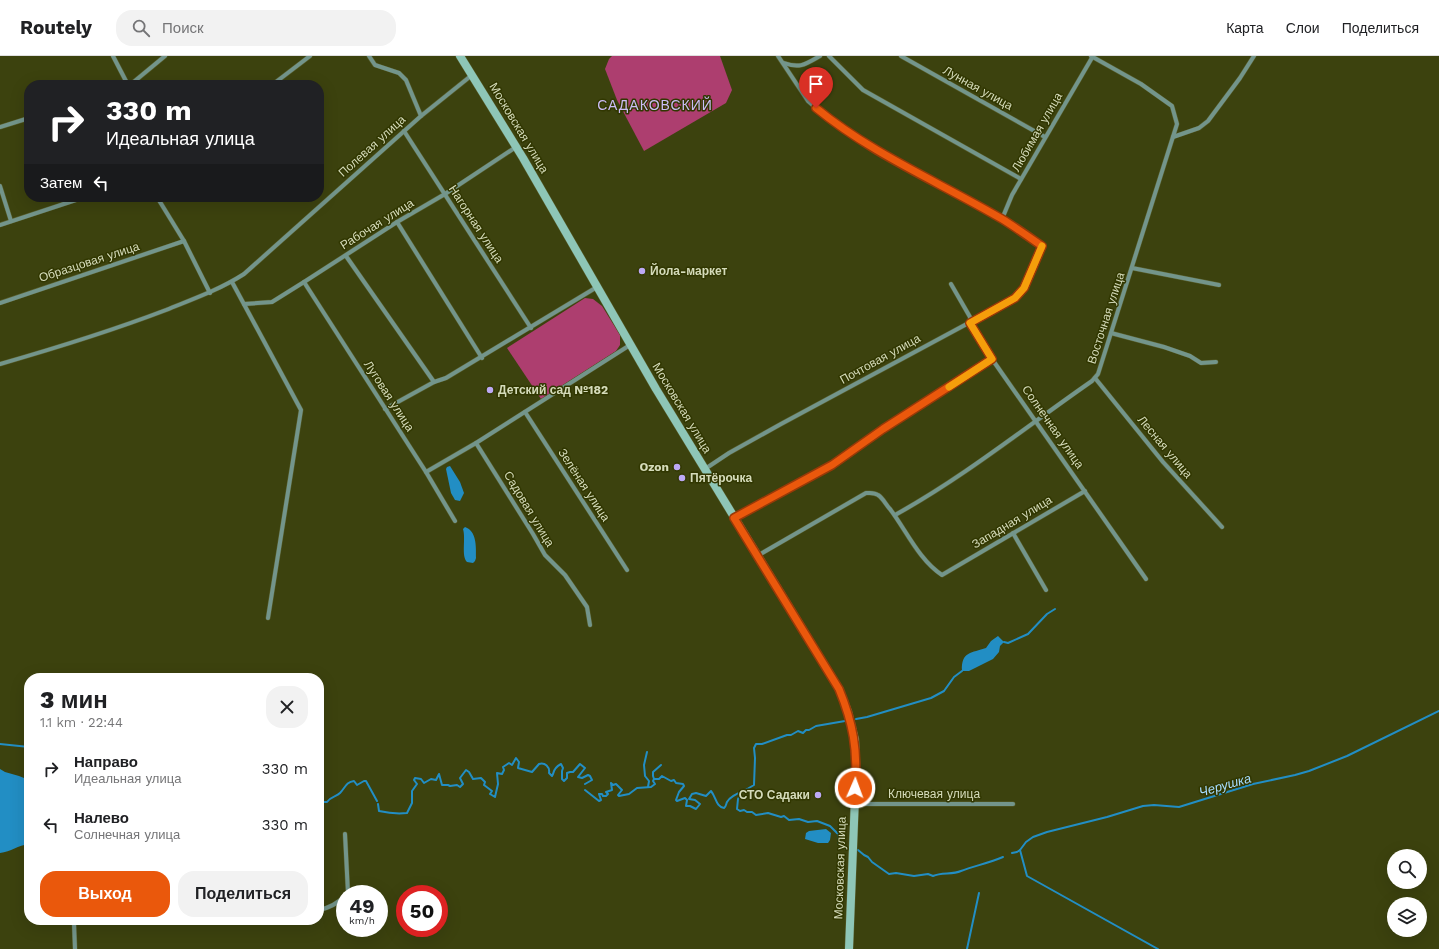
<!DOCTYPE html>
<html lang="ru">
<head>
<meta charset="utf-8">
<style>
	body { margin:0; font-family:"Work Sans",sans-serif; background:#f2f2f2; color:#202124; height:100vh; display:flex; flex-direction:column; font-size:15px; white-space:nowrap }
	* { box-sizing:border-box; margin:0 }
	p { font-size:13px; color:#757577 }
	.icon { flex:none; width:22px; height:22px; fill:none; stroke:currentColor; stroke-width:2; stroke-linecap:round; stroke-linejoin:round }
	.map { position:relative; flex:1; overflow:hidden }
	.panel { position:absolute; left:24px; top:617px; width:300px; height:252px; display:flex; flex-direction:column; background:#fff; border-radius:16px; box-shadow:0 4px 16px #0002 }
	.panel>* { flex:none }
	.hud { position:absolute; left:24px; top:24px; width:300px; height:122px; border-radius:16px; box-shadow:0 4px 16px #0002; background:#202124; color:#fff; overflow:hidden }
	.fabs { position:absolute; left:1387px; top:793px; display:grid; gap:8px }
	.fabs a { display:grid; place-items:center; width:40px; height:40px; border-radius:50%; background:#fff; box-shadow:0 4px 16px #0002; font-size:20px }
	.speed { position:absolute; left:336px; top:829px; display:flex; gap:8px; font-size:20px; font-weight:700; text-align:center }
	.speed>* { display:grid; place-content:center; width:52px; height:52px; border-radius:50%; background:#fff; box-shadow:0 4px 16px #0002; line-height:1 }
	.speed small { font-size:10px; font-weight:400 }
	.speed .limit { border:6px solid #d22; background:#fff; color:#111 }
	.pin { position:absolute; display:grid; place-items:center; width:34px; height:34px; color:#fff; margin:-41px -17px; border-radius:50% 50% 50% 0; rotate:-45deg; box-shadow:0 0 4px #0007 }
	.pin .icon { rotate:45deg }
	.me { position:absolute; width:44px; margin:-22px; rotate:2deg; stroke-linejoin:round; filter:drop-shadow(0 0 3px #0008) }
	.turn { display:flex; align-items:center; gap:14px; height:84px; padding:0 16px; font-size:18px }
	.turn .icon { width:52px; height:52px; stroke-width:2.5 }
	.turn b { display:block; font-size:28px; line-height:34px }
	.then { display:flex; align-items:center; height:38px; padding:0 16px; background:#0003; gap:8px; font-size:15px }
	.round { display:grid; place-items:center; flex:none; width:42px; height:42px; border-radius:16px; background:#f2f2f2 }
	.head { display:flex; align-items:center; justify-content:space-between; height:68px; padding:0 16px }
	h1 { font-size:24px; font-weight:800; line-height:30px }
	.cta { display:flex; gap:8px; margin-top:auto; padding:8px 16px }
	.cta a { flex:1; height:46px; border-radius:16px; background:#ea580c; color:#fff; font-size:16px; font-weight:800; line-height:46px; text-align:center }
	.cta a+a { background:#f2f2f2; color:#202124 }
	ul { padding:0; list-style:none }
	li { display:flex; align-items:center; gap:12px; height:56px; padding:0 16px }
	li div { flex:1 }
	li b { display:block; font-size:15px }
	li em { font-style:normal }
	header { display:flex; align-items:center; gap:24px; box-sizing:border-box; height:56px; padding:0 20px; background:#fff; border-bottom:1px solid #e0e0e0 }
	header strong { font-size:19px }
	nav { display:flex; gap:22px; margin-inline-start:auto; font-size:14px }
	.search { width:280px; height:36px; background:#f2f2f2; display:flex; align-items:center; gap:10px; box-sizing:border-box; padding:0 14px; border-radius:16px; color:#757577; font-size:15px }
	.map>svg:first-child { display:block }
</style>
</head>
<body>
<header>
<strong>Routely</strong>
<div class="search"><svg class="icon" aria-label="search" viewBox="0 0 24 24"><circle cx="10" cy="10" r="6"/><path d="M15 15l6 6"/></svg>Поиск</div>
<nav><a>Карта</a><a>Слои</a><a>Поделиться</a></nav>
</header>
<div class="map">
<svg width="1439" height="893" viewBox="0 0 1439 893">
	<rect width="100%" height="100%" fill="#3c420e"/>
	<!-- forest -->
	<g fill="#ad3e6f">
		<path d="M612 0H720L732 34 726 47 644 95 617 44 605 13 609 3Z"/>
		<path d="M585 242 593 243 602 250 620 279V289L616 295 541 343 507 292Z"/>
	</g>
	<!-- water -->
	<g fill="#228ec4">
		<path d="M450 410 460 426 464 437 460 445 455 444 451 437 446 413 447 411Z"/>
		<path d="M465 471C477 475 476 491 476 502L475 505 473 507 467 506C461 500 466 483 463 473Z"/>
		<path d="M998 580 1004 586 1000 590 999 596 993 603 969 615H962C961 595 972 597 986 592L991 585Z"/>
		<path d="M0 713 5 716 19 720 29 724V788C18 789 11 796 0 797Z"/>
		<path d="M826 773 831 777 830 784 828 787H818L805 783 806 777 809 775Z"/>
	</g>
	<g fill="none" stroke-linecap="round" stroke-linejoin="round">
		<!-- stream -->
		<g stroke="#228ec4" stroke-width="2">
			<path d="M1004 586 1008 587 1028 578 1047 558 1055 553"/>
			<path d="M856 663 867 661 931 642 944 635 954 621 962 615"/>
			<path d="M0 688 29 691"/>
			<path d="M647 696 644 709 645 720 649 725 648 731"/>
			<path d="M654 723 653 720V716L661 709"/>
			<path d="M585 734 599 745 601 744 599 738H602L603 740H606L608 738 606 736 612 734 611 727 613 729 616 728 622 734 618 739 619 740 629 738 637 732 651 731 655 728 653 725 654 723H659L662 720 671 725 674 724 676 727 683 728 684 730 679 736 676 744 677 745 685 742 687 744 686 750H690L696 753 700 748 695 744 689 743 692 738 696 737 706 740 711 735C716 741 716 751 724 752 726 751 726 748 727 746 729 742 737 737 742 736L738 743 737 753 740 755 744 754 747 756H752L756 759 768 757 781 761 784 760 789 764 799 763 808 766 817 765 830 770 838 778V787L846 793"/>
			<path d="M742 736 754 729 755 702 754 692 756 688H762L787 679H791L798 675 803 677 806 674H809L816 670 845 665"/>
			<path d="M319 746H327C331 740 336 741 340 737 345 732 346 726 354 725L357 729 364 725H366L377 745"/>
			<path d="M378 748 379 755C388 757 398 758 407 757L412 747V735L417 728 414 724 415 722 421 723 424 727 431 723 436 724 439 718 442 729H448L450 730 457 729 460 731 463 728 460 722 466 714 469 716 473 723 481 722 485 726 484 729 492 735 490 738 495 741 498 728 497 717 502 718 504 714 503 711 509 707 512 709 516 702 519 706 518 712 532 716 539 708C545 706 550 711 549 717L552 720 553 718C554 713 557 710 561 708L563 712 562 715V723L564 725 567 722V717L570 716H573L580 708 585 712 578 721 582 722 588 719 590 720 592 724 585 728"/>
			<path d="M858 794 864 799 868 801 872 806 889 818 896 817 914 820 928 818 933 820C942 816 952 819 961 815 974 810 989 807 1003 801"/>
			<path d="M1020 794 1027 820 1158 893"/>
			<path d="M1012 797 1017 796 1020 794 1026 786 1033 781 1047 776 1107 761 1143 750 1154 749 1179 751 1253 728 1295 719 1309 715 1347 700 1439 655"/>
			<path d="M967 893 979 837"/>
		</g>
		<!-- minor casing -->
		<g stroke="#585e2d" stroke-width="5">
			<g id="minor">
				<path d="M113 0 128 29"/>
				<path d="M369 0 375 9 399 17 406 24 421 60"/>
				<path d="M829 0 863 34 1021 123"/>
				<path d="M901 0 1045 81"/>
				<path d="M784 7C800 13 806 8 820 0"/>
				<path d="M130 29 165 0"/>
				<path d="M272 29 310 0"/>
				<path d="M0 71 29 62"/>
				<path d="M404 75 531 272"/>
				<path d="M1173 81 1199 72 1208 65 1240 22 1254 0"/>
				<path d="M0 130 11 165"/>
				<path d="M157 141 184 185 210 237"/>
				<path d="M1002 163 1012 139 1093 0"/>
				<path d="M397 166 482 302"/>
				<path d="M0 169 85 141"/>
				<path d="M346 200 434 326"/>
				<path d="M1132 212 1219 229"/>
				<path d="M232 226 301 354 268 562"/>
				<path d="M304 226 426 416 455 465"/>
				<path d="M951 228 970 261V267L992 303 1146 523"/>
				<path d="M0 247 184 185"/>
				<path d="M244 248 272 246 304 226 397 166 445 138 516 91"/>
				<path d="M1111 277 1164 291 1190 300 1201 307 1216 306"/>
				<path d="M0 308C56 292 111 275 166 254 193 243 219 234 244 218L421 60 472 19"/>
				<path d="M1095 322 1163 406 1222 471"/>
				<path d="M385 353 434 326 446 322 597 231"/>
				<path d="M525 356 627 514"/>
				<path d="M476 387 533 478 545 499 565 519 587 551 590 569"/>
				<path d="M705 413 729 397 781 368 1015 242 1024 232 1042 190 1002 163 872 92 829 63 808 45 778 0"/>
				<path d="M426 416 476 387 630 289"/>
				<path d="M895 459C964 421 1027 370 1092 325L1098 318 1177 68 1172 50 1141 28 1091 0"/>
				<path d="M734 462 832 409 883 373 992 303"/>
				<path d="M1013 477 1046 534"/>
				<path d="M757 500 866 437C870 437 874 436 878 439 883 442 886 449 890 453 906 474 919 504 942 519L1085 435"/>
				<path d="M855 748H1013"/>
				<path d="M345 778 348 837 347 838"/>
				<path d="M319 854C329 852 338 847 345 840"/>
				<path d="M75 893 74 867 79 864"/>
			</g>
		</g>
		<!-- secondary casing -->
		<g stroke="#585e2d" stroke-width="9">
			<path id="secondary" d="M460 0 523 102 656 333 839 633 848 656 855 684 856 716 849 893"/>
		</g>
		<!-- minor -->
		<use href="#minor" stroke="#73958b" stroke-width="4"/>
		<!-- secondary -->
		<use href="#secondary" stroke="#8ec6b7" stroke-width="8"/>
	</g>
	<g fill="none" stroke-linecap="round" stroke-linejoin="round">
		<!-- route casing -->
		<g stroke="#983908" stroke-width="10">
			<path id="route" d="M816 52C872 98 939 126 1002 163 1015 171 1029 181 1042 190L1024 232 1015 242 970 267 992 303 883 373 832 409 734 462 839 633C853 667 858 694 855 732"/>
		</g>
		<!-- route -->
		<use href="#route" stroke="#ea580c" stroke-width="7"/>
		<!-- slow -->
		<path stroke="#f59e0b" stroke-width="7" d="M949 331 992 303 970 267 1015 242 1024 232 1042 190"/>
	</g>
	<!-- markers -->
	<g fill="#bda9f5" stroke="#313701" stroke-width="1.5">
		<circle cx="642" cy="215" r="4"/>
		<circle cx="490" cy="334" r="4"/>
		<circle cx="677" cy="411" r="4"/>
		<circle cx="682" cy="422" r="4"/>
		<circle cx="818" cy="739" r="4"/>
	</g>
	<g text-anchor="middle" dominant-baseline="central" stroke-width="3" stroke-linejoin="round" paint-order="stroke">
		<!-- street labels -->
		<g font-size="12" fill="#d5dbba" stroke="#313701">
			<text transform="translate(978 32) rotate(29)">Лунная улица</text>
			<text transform="translate(519 72) rotate(59)">Московская улица</text>
			<text transform="translate(1037 76) rotate(-60)">Любимая улица</text>
			<text transform="translate(372 90) rotate(-42)">Полевая улица</text>
			<text transform="translate(377 168) rotate(-32)">Рабочая улица</text>
			<text transform="translate(476 168) rotate(57)">Нагорная улица</text>
			<text transform="translate(89 206) rotate(-18)">Образцовая улица</text>
			<text transform="translate(1106 262) rotate(-72)">Восточная улица</text>
			<text transform="translate(880 303) rotate(-29)">Почтовая улица</text>
			<text transform="translate(389 340) rotate(57)">Луговая улица</text>
			<text transform="translate(682 352) rotate(59)">Московская улица</text>
			<text transform="translate(1053 371) rotate(55)">Солнечная улица</text>
			<text transform="translate(1165 391) rotate(50)">Лесная улица</text>
			<text transform="translate(584 429) rotate(57)">Зелёная улица</text>
			<text transform="translate(529 453) rotate(59)">Садовая улица</text>
			<text transform="translate(1012 466) rotate(-31)">Западная улица</text>
			<text x="934" y="738">Ключевая улица</text>
			<text transform="translate(840 812) rotate(-88)">Московская улица</text>
		</g>
		<!-- poi labels -->
		<g font-size="12" font-weight="bold" fill="#d5dbba" stroke="#313701" text-anchor="start">
			<text x="650" y="215">Йола-маркет</text>
			<text x="498" y="334">Детский сад №182</text>
			<text x="669" y="411" text-anchor="end">Ozon</text>
			<text x="690" y="422">Пятёрочка</text>
			<text x="810" y="739" text-anchor="end">СТО Садаки</text>
		</g>
		<!-- water labels -->
		<g font-size="13" font-style="italic" fill="#a7ddff" stroke="#313701">
			<text transform="translate(1225 729) rotate(-16)">Черушка</text>
		</g>
		<!-- quarter labels -->
		<g font-size="14" letter-spacing="1" fill="#cbbdf6" stroke="#313701">
			<text x="655" y="49">САДАКОВСКИЙ</text>
		</g>
	</g>
</svg>
<div class="fabs">
<a><svg class="icon" aria-label="search" viewBox="0 0 24 24"><circle cx="10" cy="10" r="6"/><path d="M15 15l6 6"/></svg></a>
<a><svg class="icon" aria-label="layers" viewBox="0 0 24 24"><path d="M12 4l9 5-9 5-9-5zM3 14l9 5 9-5"/></svg></a>
</div>
<div class="speed"><div>49<small>km/h</small></div><div class="limit">50</div></div>
<div class="pin" style="left:816px;top:52px;background:#d93025"><svg class="icon" aria-label="arrive" viewBox="0 0 24 24"><path d="M6 21V4h12l-3 4 3 4H6"/></svg></div>
<svg class="me" style="left:855px;top:732px" viewBox="-20 -20 40 40"><circle r="17" fill="#ea580c" stroke="#fff" stroke-width="3"/><path d="M0-11L8 9 0 5-8 9z" fill="#fff"/></svg>
<div class="hud">
<div class="turn"><svg class="icon" aria-label="right" viewBox="0 0 24 24"><path d="M7 20v-9h11M14 6l5 5-5 5"/></svg><div><b>330 m</b>Идеальная улица</div></div>
<div class="then">Затем<svg class="icon" aria-label="left" viewBox="0 0 24 24"><path d="M17 20v-9H6M10 6l-5 5 5 5"/></svg></div>
</div>
<section class="panel">
<div class="head"><div><h1>3 мин</h1><p>1.1 km · 22:44</p></div><a class="round"><svg class="icon" aria-label="close" viewBox="0 0 24 24"><path d="M6 6l12 12M18 6L6 18"/></svg></a></div>
<ul>
<li><svg class="icon" aria-label="right" viewBox="0 0 24 24"><path d="M7 20v-9h11M14 6l5 5-5 5"/></svg><div><b>Направо</b><p>Идеальная улица</p></div><em>330 m</em></li>
<li><svg class="icon" aria-label="left" viewBox="0 0 24 24"><path d="M17 20v-9H6M10 6l-5 5 5 5"/></svg><div><b>Налево</b><p>Солнечная улица</p></div><em>330 m</em></li>
</ul>
<div class="cta"><a>Выход</a><a>Поделиться</a></div>
</section>
</div>
</body>
</html>
